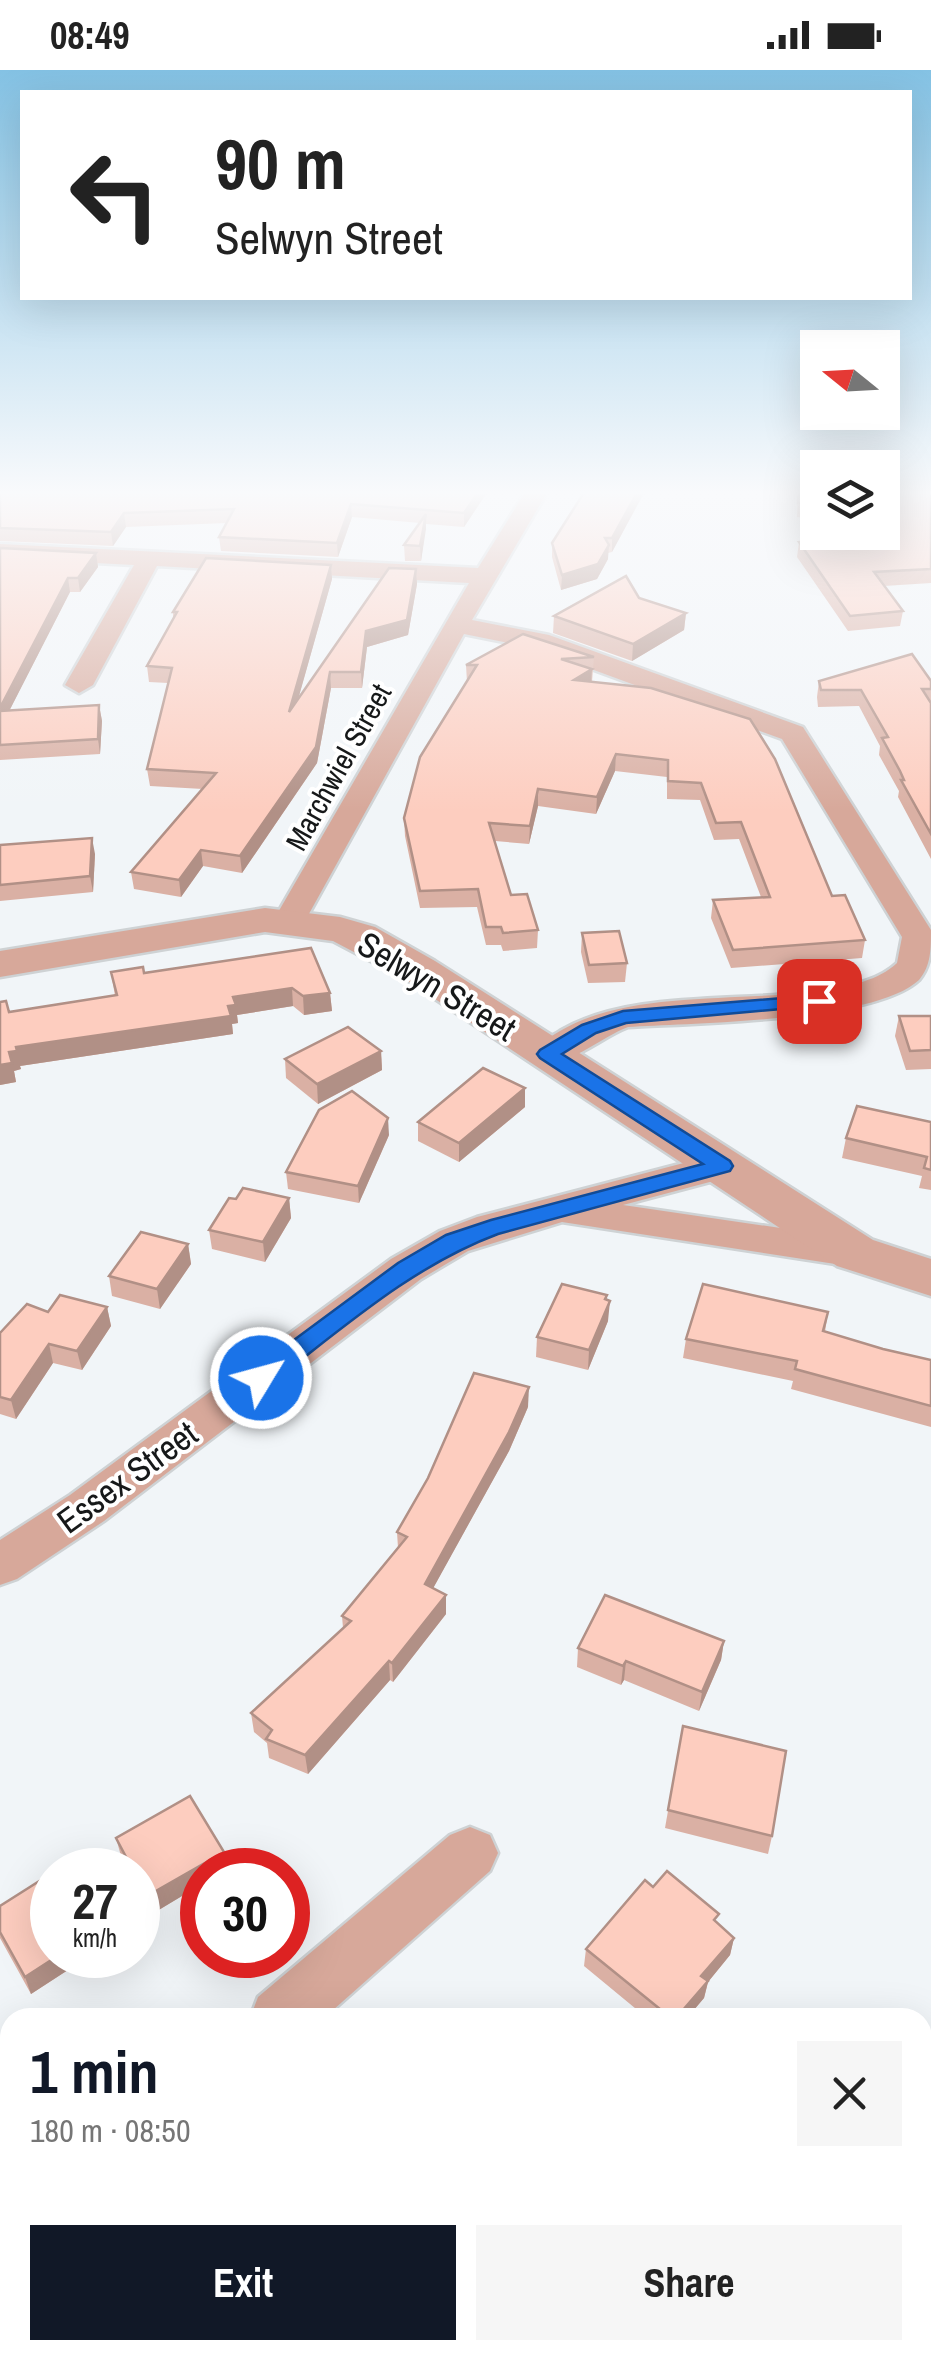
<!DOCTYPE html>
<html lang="en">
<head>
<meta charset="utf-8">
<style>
	body { margin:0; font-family:"Archivo Narrow",sans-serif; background:#f6f6f6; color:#222; height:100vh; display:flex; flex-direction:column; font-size:38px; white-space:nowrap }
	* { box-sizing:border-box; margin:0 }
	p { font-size:32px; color:#767676 }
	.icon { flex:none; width:55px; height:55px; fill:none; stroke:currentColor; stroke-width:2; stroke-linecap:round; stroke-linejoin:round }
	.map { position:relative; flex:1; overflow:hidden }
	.panel { position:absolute; left:0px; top:1938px; width:932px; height:352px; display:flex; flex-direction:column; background:#fff; border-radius:30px 30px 0 0; box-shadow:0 10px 40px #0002 }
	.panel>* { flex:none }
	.top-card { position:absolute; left:20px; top:20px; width:892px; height:210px; border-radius:0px; box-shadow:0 10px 40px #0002; background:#fff; color:#222; overflow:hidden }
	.needle { width:65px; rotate:288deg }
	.controls { position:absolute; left:800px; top:260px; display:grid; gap:20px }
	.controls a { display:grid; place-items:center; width:100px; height:100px; border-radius:0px; background:#fff; box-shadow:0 10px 40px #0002; font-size:50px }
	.speed { position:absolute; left:30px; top:1778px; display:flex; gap:20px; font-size:50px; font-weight:700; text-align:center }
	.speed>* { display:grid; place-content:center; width:130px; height:130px; border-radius:50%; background:#fff; box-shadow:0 10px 40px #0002; line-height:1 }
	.speed small { font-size:25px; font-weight:400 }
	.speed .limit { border:15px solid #d22; background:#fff; color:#111 }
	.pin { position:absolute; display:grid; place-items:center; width:85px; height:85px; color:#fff; margin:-42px; border-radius:20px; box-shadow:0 5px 15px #0006 }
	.me { position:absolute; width:110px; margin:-55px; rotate:53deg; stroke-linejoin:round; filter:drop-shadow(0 0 8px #0008) }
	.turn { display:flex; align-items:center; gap:35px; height:210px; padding:0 30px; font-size:45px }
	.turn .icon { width:130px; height:130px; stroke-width:2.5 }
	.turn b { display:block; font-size:70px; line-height:85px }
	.round { display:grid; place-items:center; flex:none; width:105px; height:105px; border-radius:0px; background:#f6f6f6 }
	.overview { display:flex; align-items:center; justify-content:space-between; height:170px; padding:0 30px }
	h1 { font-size:60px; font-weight:700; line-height:75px; color:#111827 }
	.cta { display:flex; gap:20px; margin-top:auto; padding:20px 30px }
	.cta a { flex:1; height:115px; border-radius:0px; background:#111827; color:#fff; font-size:40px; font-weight:700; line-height:115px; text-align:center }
	.cta a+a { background:#f6f6f6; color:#222 }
	.status { display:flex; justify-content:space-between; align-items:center; height:70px; padding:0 50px; background:#fff; direction:ltr }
	.status svg { height:28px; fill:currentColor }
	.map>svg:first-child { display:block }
</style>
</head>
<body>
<div class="status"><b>08:49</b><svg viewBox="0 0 49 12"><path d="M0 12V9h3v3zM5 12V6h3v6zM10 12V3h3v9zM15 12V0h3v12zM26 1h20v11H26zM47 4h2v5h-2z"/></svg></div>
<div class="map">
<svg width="931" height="2289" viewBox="0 0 931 2289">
	<rect width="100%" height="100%" fill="#f1f5f8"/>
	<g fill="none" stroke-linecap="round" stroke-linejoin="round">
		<!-- minor casing -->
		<g stroke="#ced2d4" stroke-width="5">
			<g id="minor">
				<path d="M526 421H548L472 550 549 565 803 657 931 860C931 879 931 896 919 910 874 952 691 953 628 957 599 968 566 1000 535 992L530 984C537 973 549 968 560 961 630 919 744 933 826 920 851 915 878 911 897 893L902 867 782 669 534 578 464 564 305 851 301 858H277L273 851 469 513 157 496 93 615 79 623 65 615 134 495 0 488V474L478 498Z"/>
				<path d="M722 1083 736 1087 741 1096 736 1105 623 1135 855 1169 869 1173 875 1183 869 1193 855 1197 562 1152 468 1181 421 1209 104 1451 17 1509 0 1515V1470L70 1425 391 1189 440 1161 477 1147Z"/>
				<path d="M470 1757 490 1765 498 1783 490 1801 324 1948H250L258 1927 450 1765Z"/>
				<path d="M10 2066V2129L0 2134V2070Z"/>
				<path d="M414 2280H484L488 2289H418Z"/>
			</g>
		</g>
		<!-- tertiary casing -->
		<g stroke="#ced2d4" stroke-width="5">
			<path id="tertiary" d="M265 838 340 847 375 857 435 891 873 1170 931 1189V1226L837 1196 405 909 333 871 265 862 0 907V881Z"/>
		</g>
		<!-- minor -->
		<use href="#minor" fill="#d7a89a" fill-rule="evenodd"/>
		<!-- tertiary -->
		<use href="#tertiary" fill="#d7a89a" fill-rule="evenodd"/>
	</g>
	<!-- wall -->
	<g fill="#dab0a4">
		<path d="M0 421H488L464 457 426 454 421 491H405L404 475 420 453 352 447 338 487 221 481 219 467 227 453 126 457 113 476 0 471Z"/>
		<path d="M585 421H645L612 482 608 483V489L597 509 561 520 552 487V473Z"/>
		<path d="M798 421H818V449L797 447Z"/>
		<path d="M882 421H931V513L884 516 903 541 900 556 848 561 797 487 799 472 887 467V457L882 456Z"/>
		<path d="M0 478 96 483 98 497 80 522H70L9 641 99 635 102 651 100 684 0 690Z"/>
		<path d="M331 495 332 509 298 629 416 499 417 514 408 565 367 577 362 618H331L317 693 242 803 203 796 181 827 134 819 131 802 203 719 150 716 147 699 168 613 149 612 147 596 173 549V542Z"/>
		<path d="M686 543 684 560 632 591 553 563 554 546Z"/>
		<path d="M594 587 592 612 832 826 865 870 862 888 731 898 711 848 713 830 761 827 739 769 714 770 700 730 667 729V707L615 701 596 744 538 736 529 774 495 771 511 825 538 860 537 878 503 881 501 875H486L477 837 420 838 405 766 404 748 467 612 466 595Z"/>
		<path d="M819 611H931V789L898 727 899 721 879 685 880 676 859 636 818 637 817 627Z"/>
		<path d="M0 775 95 784 93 822 0 831Z"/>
		<path d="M582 863 627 893 625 912 588 913 581 882Z"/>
		<path d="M111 902 144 903 330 923 332 941 304 945 293 936 237 945 238 953 232 954 233 964 20 996 21 999 14 1001 16 1012 0 1015V932L9 942 115 926Z"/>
		<path d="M899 946H931V999L906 1000 895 966Z"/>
		<path d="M381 981 382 1000 318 1034 286 1008 285 989Z"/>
		<path d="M525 1018V1037L459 1092 418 1071V1052Z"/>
		<path d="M931 1052V1120L919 1118 922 1106 842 1088 846 1068Z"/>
		<path d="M389 1065 359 1133 288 1119 286 1102Z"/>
		<path d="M289 1128 291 1148 265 1192 212 1179 209 1160 236 1129Z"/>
		<path d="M188 1174 191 1194 160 1239 112 1226 109 1206Z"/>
		<path d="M606 1230 608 1251 588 1300 536 1287 537 1267Z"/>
		<path d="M107 1237 111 1256 82 1300 53 1293 16 1349 0 1344V1263L48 1242Z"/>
		<path d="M828 1242 825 1262 883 1279 931 1290V1357L791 1319 793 1311 683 1288 686 1269Z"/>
		<path d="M528 1337 509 1381 433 1518 446 1525V1544L393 1612 390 1610 308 1704 269 1688 267 1673 254 1662 251 1643 343 1558 342 1546 398 1478 397 1462Z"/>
		<path d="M724 1571 721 1590 699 1641 624 1610 621 1615 577 1597 578 1578Z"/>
		<path d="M683 1656 772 1766 768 1784 665 1758Z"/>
		<path d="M116 1768 227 1800H202V1814L152 1844 138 1818V1800H128L121 1786Z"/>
		<path d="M653 1817 717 1853 734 1868 730 1885 708 1912 704 1928 687 1948H647L584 1896 586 1879Z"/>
		<path d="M0 1836 52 1885H91L31 1924 0 1868Z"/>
		<path d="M931 2136V2289H816L804 2280H922V2159Z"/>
	</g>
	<!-- shaded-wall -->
	<g fill="#b19086">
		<path d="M479 421H488L464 457V443Z"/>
		<path d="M638 421H645L612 482V468Z"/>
		<path d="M351 434 352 447 338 487 337 473Z"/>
		<path d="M124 443 126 457 113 476 111 462Z"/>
		<path d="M426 444V459L421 491 420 476Z"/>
		<path d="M609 475 608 489 597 509 561 520 562 505Z"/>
		<path d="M96 483 98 497 80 522 78 508Z"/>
		<path d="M331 495 332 509 290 658 289 642Z"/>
		<path d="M416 499 417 514 408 565 367 577 362 618 361 602 366 561Z"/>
		<path d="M68 508 70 522 1 657 0 638Z"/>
		<path d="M686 543 684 560 632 591 633 574Z"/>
		<path d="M592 599 591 616 574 610Z"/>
		<path d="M330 602 331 618 317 693 242 803 240 786Z"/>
		<path d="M99 635 102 651 100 684 98 669Z"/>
		<path d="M616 684 615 701 596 744 597 727Z"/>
		<path d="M538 719V736L529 774 530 756Z"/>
		<path d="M92 768 95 784 93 822 90 806Z"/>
		<path d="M201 780 203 796 181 827 179 810Z"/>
		<path d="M292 918 293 936 237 945 238 953 232 954 233 964 20 996 21 999 14 1001 16 1012 0 1015V995L9 982 16 977 228 936 233 927Z"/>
		<path d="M330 923 332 941 304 945 303 926Z"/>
		<path d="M381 981 382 1000 318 1034 317 1014Z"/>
		<path d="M525 1018V1037L459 1092V1073Z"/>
		<path d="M388 1048 389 1065 359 1133 358 1116Z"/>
		<path d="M289 1128 291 1148 265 1192 263 1172Z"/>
		<path d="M188 1174 191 1194 160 1239 157 1219Z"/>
		<path d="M607 1225 605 1242 610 1231 608 1251 588 1300 589 1280Z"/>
		<path d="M107 1237 111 1256 82 1300 77 1281Z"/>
		<path d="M49 1274 53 1293 16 1349 11 1330Z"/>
		<path d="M529 1317 528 1337 509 1381 425 1533V1514Z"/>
		<path d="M446 1525V1544L393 1612 392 1593Z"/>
		<path d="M724 1571 721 1590 699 1641 702 1622Z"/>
		<path d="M389 1591 390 1610 308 1704 305 1685Z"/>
		<path d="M626 1591 624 1610 621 1615 623 1596Z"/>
		<path d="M224 1782 227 1800H202V1814L152 1844 147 1826Z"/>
		<path d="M734 1868 730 1885 708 1912 704 1928 687 1948H676L701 1906Z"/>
		<path d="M59 1885H91L31 1924 25 1907Z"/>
		<path d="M213 2280H235V2281L224 2289H200Z"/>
	</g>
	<!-- building -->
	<g fill="#fdcdbf" stroke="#b19086" stroke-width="2.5">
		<path d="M0 421H479L464 443 351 434 337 473 219 467 234 439 124 443 111 462 0 458Z"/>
		<path d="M585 421H638L612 468H605L609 475 598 494 562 505 552 473Z"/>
		<path d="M799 421H818V435L798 433Z"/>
		<path d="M882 421H931V499L874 502 903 541 850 546 799 472 889 466V442H882Z"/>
		<path d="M426 444 420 476 404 475Z"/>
		<path d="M0 478 96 483 78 508H68L0 638Z"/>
		<path d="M206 488 331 495 289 642 389 498 416 499 407 550 366 561 361 602H330L316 677 240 786 201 780 179 810 131 802 216 703 147 699 172 598 147 596 177 542H173Z"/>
		<path d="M626 506 639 528 686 543 633 574 554 546Z"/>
		<path d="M523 564 594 587 561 589 592 599 574 610 651 618 750 649 775 689 832 826 845 825 865 870 733 880 713 830 770 827 741 752 716 753 701 713 668 711V690L616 684 597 727 538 719 530 756 489 753 511 825 527 824 538 860 503 863 501 857H486L478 819 420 821 404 748 420 687 477 595H466Z"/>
		<path d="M912 584 931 611V619H922L931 633V764L901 710H904L900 701 882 668 888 667 861 620H821L819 611Z"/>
		<path d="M99 635 98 669 0 675V641Z"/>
		<path d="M92 768 90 806 0 815V775Z"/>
		<path d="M619 861 627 893 589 895 582 863Z"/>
		<path d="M311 878 330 923 303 926 292 918 233 927 236 935 228 936 231 946 16 977 17 981 9 982 12 993 0 995V932L6 931 9 942 117 925 111 902 143 897 144 903Z"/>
		<path d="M899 946H931V980L910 981Z"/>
		<path d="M348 957 381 981 317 1014 285 989Z"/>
		<path d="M483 998 525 1018 459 1073 418 1052Z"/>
		<path d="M352 1021 388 1048 358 1116 286 1102 319 1040Z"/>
		<path d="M857 1036 931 1052V1100L924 1098 927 1087 846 1068Z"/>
		<path d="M243 1118 289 1128 263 1172 209 1160 229 1128 236 1129Z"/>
		<path d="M141 1162 188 1174 157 1219 109 1206Z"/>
		<path d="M562 1214 607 1225 605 1229 610 1231 589 1280 537 1267Z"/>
		<path d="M703 1214 828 1242 823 1261 883 1279 931 1290V1336L795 1299 797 1291 686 1269Z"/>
		<path d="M60 1225 107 1237 77 1281 49 1274 11 1330 0 1327V1263L27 1234 48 1242Z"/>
		<path d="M474 1303 529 1317 509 1362 425 1514 446 1525 392 1593 389 1591 305 1685 266 1669 272 1660 251 1643 351 1551 342 1546 407 1467 397 1462 428 1408Z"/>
		<path d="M605 1525 724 1571 702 1622 626 1591 623 1596 578 1578Z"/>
		<path d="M683 1656 786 1681 772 1766 668 1740Z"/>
		<path d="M190 1726 224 1782 147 1826 138 1808V1800H133L116 1768Z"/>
		<path d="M667 1801 719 1844 714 1850 734 1868 701 1906 708 1911 676 1948H671L586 1879 645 1810 653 1817Z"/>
		<path d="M52 1803V1885H59L25 1907 0 1862V1836Z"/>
		<path d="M922 2012 931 2017V2038L922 2056Z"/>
		<path d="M931 2141V2289H839L827 2280H922V2165Z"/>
		<path d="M90 2280H213L200 2289H94Z"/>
	</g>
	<!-- sky -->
	<linearGradient id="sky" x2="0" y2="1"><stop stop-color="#84c2e4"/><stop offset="0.57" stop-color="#f9fafc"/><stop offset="1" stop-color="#f9fafc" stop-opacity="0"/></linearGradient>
	<rect width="931" height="742" fill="url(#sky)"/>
	<!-- route -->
	<path fill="#1a73e8" stroke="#114b97" stroke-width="2.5" d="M819 925 826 927V935L626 953 596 963 562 984 730 1091 733 1096 730 1101 498 1164C412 1196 342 1259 270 1314H252L249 1308 252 1301 398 1193 446 1165 491 1150 703 1094 540 988 537 984 540 980 582 955 623 941Z"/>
	<g text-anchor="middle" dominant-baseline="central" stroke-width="8" stroke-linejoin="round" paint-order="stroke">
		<!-- far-street labels -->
		<g font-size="30" fill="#161819" stroke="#fff">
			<text transform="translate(338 697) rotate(-61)">Marchwiel Street</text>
		</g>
		<!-- street labels -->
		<g font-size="35" fill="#161819" stroke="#fff">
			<text transform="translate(437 916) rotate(31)">Selwyn Street</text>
			<text transform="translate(127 1407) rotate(-36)">Essex Street</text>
		</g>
	</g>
</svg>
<div class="controls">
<a><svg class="needle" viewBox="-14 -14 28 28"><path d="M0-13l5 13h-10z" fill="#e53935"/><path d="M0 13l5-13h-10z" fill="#767676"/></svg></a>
<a><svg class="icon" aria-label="layers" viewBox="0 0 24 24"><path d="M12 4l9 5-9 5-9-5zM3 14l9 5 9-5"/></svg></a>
</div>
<div class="speed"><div>27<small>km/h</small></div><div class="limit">30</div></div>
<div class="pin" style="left:819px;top:931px;background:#d93025"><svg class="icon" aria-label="arrive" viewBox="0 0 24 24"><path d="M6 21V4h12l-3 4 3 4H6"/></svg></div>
<svg class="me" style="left:261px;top:1308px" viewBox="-20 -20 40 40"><circle r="17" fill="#1a73e8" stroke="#fff" stroke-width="3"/><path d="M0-11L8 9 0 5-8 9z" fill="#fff"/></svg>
<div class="top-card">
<div class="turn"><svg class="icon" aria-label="left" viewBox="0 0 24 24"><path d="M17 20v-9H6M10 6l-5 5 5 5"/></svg><div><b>90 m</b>Selwyn Street</div></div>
</div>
<section class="panel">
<div class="overview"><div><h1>1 min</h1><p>180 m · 08:50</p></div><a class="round"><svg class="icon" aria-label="close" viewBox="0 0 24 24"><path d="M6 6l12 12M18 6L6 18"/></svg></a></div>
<div class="cta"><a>Exit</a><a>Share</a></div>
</section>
</div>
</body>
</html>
